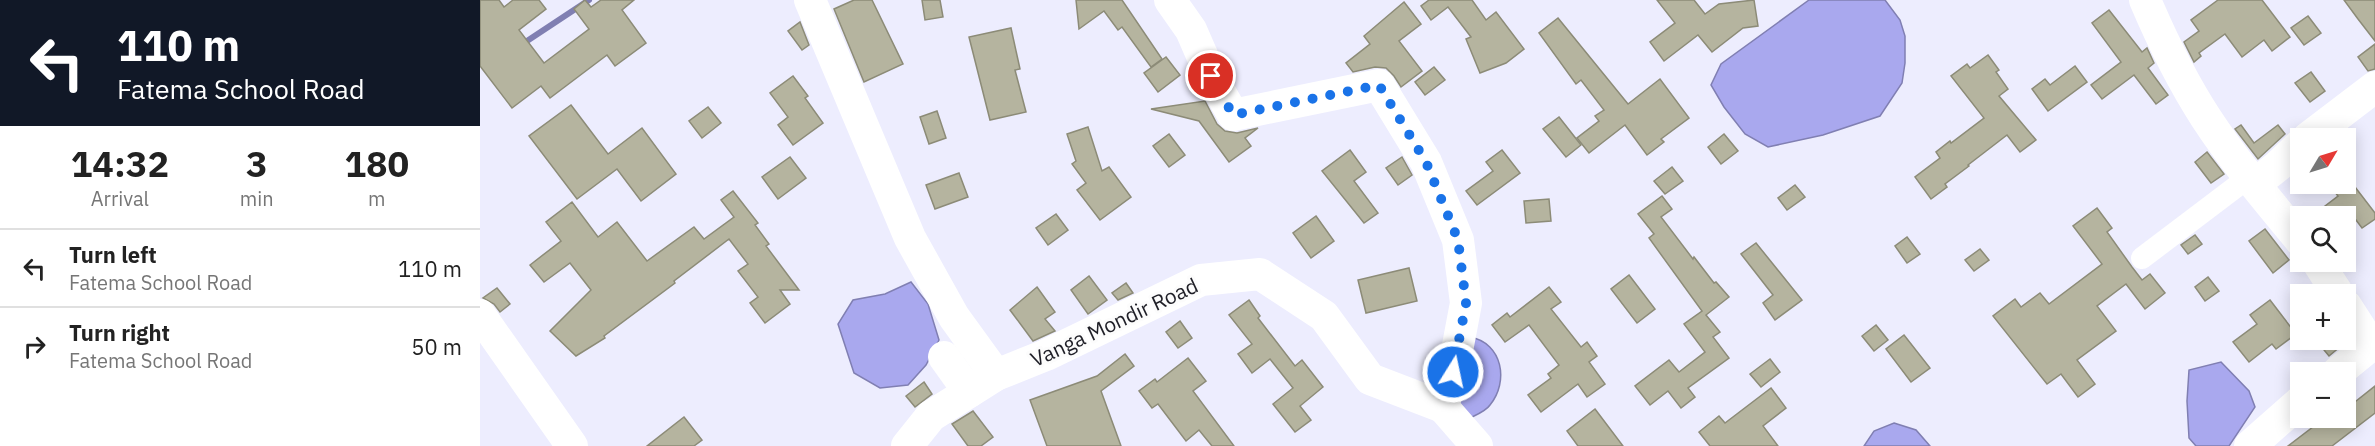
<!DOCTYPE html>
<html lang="en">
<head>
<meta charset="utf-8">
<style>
	body { margin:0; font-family:"IBM Plex Sans",sans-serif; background:#f6f6f6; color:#222; height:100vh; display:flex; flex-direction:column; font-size:22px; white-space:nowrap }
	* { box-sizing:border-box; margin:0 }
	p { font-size:20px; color:#767676 }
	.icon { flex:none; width:33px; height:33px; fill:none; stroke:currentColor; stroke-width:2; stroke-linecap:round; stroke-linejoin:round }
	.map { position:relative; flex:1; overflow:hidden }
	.sheet { display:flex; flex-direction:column; background:#fff; width:480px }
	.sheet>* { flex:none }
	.banner { background:#111827; color:#fff; overflow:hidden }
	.needle { width:39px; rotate:52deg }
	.fabs { position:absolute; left:1810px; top:128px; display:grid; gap:12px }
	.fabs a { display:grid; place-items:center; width:66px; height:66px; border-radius:0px; background:#fff; box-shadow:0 3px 15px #0003; font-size:30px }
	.pin { position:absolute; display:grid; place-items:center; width:51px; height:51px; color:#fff; margin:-26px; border:3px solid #fff; border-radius:50%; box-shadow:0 2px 6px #0007 }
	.me { position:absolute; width:66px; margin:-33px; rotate:10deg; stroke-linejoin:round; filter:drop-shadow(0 0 4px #0008) }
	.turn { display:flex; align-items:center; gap:21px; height:126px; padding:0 18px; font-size:27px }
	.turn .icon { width:78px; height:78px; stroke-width:2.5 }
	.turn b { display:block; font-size:42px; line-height:51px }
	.eta { display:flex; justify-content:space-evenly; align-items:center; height:102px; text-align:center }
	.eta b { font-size:36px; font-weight:800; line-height:42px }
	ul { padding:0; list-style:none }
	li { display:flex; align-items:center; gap:18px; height:78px; padding:0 18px; border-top:2px solid #e0e0e0 }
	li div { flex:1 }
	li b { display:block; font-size:22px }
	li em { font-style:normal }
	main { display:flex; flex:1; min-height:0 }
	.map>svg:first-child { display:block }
</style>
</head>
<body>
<main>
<section class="sheet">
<div class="banner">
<div class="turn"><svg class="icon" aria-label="left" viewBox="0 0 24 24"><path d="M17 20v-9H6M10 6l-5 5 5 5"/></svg><div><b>110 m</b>Fatema School Road</div></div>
</div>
<div class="eta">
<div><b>14:32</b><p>Arrival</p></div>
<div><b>3</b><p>min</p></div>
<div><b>180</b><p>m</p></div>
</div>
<ul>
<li><svg class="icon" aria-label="left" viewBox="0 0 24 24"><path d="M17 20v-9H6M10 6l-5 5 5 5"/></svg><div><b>Turn left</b><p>Fatema School Road</p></div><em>110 m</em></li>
<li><svg class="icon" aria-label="right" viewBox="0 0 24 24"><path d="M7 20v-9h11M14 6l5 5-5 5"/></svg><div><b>Turn right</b><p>Fatema School Road</p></div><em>50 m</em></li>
</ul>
</section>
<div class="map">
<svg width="1895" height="446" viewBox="0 0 1895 446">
	<rect width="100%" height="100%" fill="#ededfe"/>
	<!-- water -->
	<g fill="#a9a8ee" stroke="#807fb2" stroke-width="1.5">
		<path d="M1329 0H1405L1420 20 1425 36V63L1422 83 1400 116 1343 135 1288 147 1265 134 1244 107 1231 85 1241 64Z"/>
		<path d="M431 282 448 304 459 340 446 365 428 385 400 388 374 373 358 324 373 300 405 294Z"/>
		<path d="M990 337C1023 343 1029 382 1010 405 1006 411 996 415 990 418L956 383Z"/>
		<path d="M1741 362 1769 391 1775 407 1749 446H1716L1709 438 1707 401 1709 370Z"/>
		<path d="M1414 423 1436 430 1450 446H1384L1394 431Z"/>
	</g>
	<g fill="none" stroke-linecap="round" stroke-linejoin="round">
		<!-- stream -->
		<path stroke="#807fb2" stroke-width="6" d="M47 41 109 0"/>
	</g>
	<!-- building -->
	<g fill="#b5b49f" stroke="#8c8b77" stroke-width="1.5">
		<path d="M0 0H19L24 7 33 0H59L66 9 39 30 64 63 109 29 94 9 105 0 111 7 121 0H154L142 10 166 43 135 66 127 55 70 98 61 86 32 108 0 66Z"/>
		<path d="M374 0H392L423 64 384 82 354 9Z"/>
		<path d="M442 0H460L463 17 445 20Z"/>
		<path d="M596 0H642L682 59 671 67 642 27 638 30 624 11 599 29Z"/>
		<path d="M949 0H992L1006 20 1016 12 1044 49 1026 63 1000 73 986 39 991 37 968 7 951 20 941 6Z"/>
		<path d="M1177 0H1214L1225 14 1239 4 1274 0 1278 26 1263 28 1232 52 1218 35 1184 61 1170 42 1195 23Z"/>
		<path d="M1738 0H1782L1810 37 1792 51 1784 40 1762 57 1745 34 1719 53 1721 56 1714 62 1704 42 1719 31 1711 20Z"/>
		<path d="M1864 0H1895V41L1878 19Z"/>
		<path d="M924 2 941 24 919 41 942 71 921 87 914 76 906 68 895 67 873 72 866 63 890 44 884 36Z"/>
		<path d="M1629 10 1662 52 1667 48 1674 63 1668 68 1688 95 1676 104 1654 75 1622 99 1611 85 1641 62 1612 23Z"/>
		<path d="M1828 16 1841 33 1824 45 1811 28Z"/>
		<path d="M1078 18 1148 104 1180 79 1209 118 1181 139 1184 142 1167 155 1145 125 1109 153 1097 138 1119 121 1115 116 1124 110 1101 80 1096 84 1059 33Z"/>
		<path d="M320 22 329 45 322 50 308 31Z"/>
		<path d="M531 28 540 69 535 70 546 112 510 120 489 37Z"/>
		<path d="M1895 44V69L1888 71 1878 57Z"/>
		<path d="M1508 55 1519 70 1516 72 1528 89 1519 96 1556 140 1540 152 1527 135 1488 165 1489 166 1465 184 1467 187 1451 199 1435 177 1460 158 1456 152 1470 141 1471 143 1504 118 1471 76 1487 64 1490 68Z"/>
		<path d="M686 57 700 75 678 92 664 73Z"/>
		<path d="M1595 66 1607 82 1568 111 1552 89 1565 79 1570 85Z"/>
		<path d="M954 67 965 80 945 95 935 82Z"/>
		<path d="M1831 72 1845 91 1830 102 1815 83Z"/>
		<path d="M313 76 328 96 325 98 343 123 313 145 298 125 308 117 290 93Z"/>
		<path d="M725 101 737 124 745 131 757 133 778 128 765 138 771 146 749 162 719 121 671 109Z"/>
		<path d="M91 105 128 154 162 128 196 174 161 201 137 169 97 199 49 136Z"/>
		<path d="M228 107 241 123 222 138 209 121Z"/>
		<path d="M457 111 466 138 449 144 440 117Z"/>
		<path d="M1079 117 1101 145 1086 157 1063 129Z"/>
		<path d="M1761 125 1774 143 1798 125 1805 134 1778 159 1755 129Z"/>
		<path d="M608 127 622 171 629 167 651 197 620 220 597 190 606 183 592 164 596 161 587 134Z"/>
		<path d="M689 134 705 155 689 167 673 146Z"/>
		<path d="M1244 134 1258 151 1241 164 1228 147Z"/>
		<path d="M870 150 886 172 874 181 898 213 884 223 842 171Z"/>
		<path d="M1022 150 1040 173 997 205 986 191 1013 171 1006 162Z"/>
		<path d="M1727 152 1744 174 1731 183 1715 162Z"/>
		<path d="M310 157 326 178 298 199 282 177Z"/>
		<path d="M922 157 932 175 918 185 906 168Z"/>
		<path d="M1192 167 1203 181 1185 194 1174 181Z"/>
		<path d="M479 173 488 197 455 209 446 185Z"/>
		<path d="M1848 183H1872L1895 213V219L1882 228 1873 216H1832L1858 196Z"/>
		<path d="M1315 185 1325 197 1307 210 1298 198Z"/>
		<path d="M253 191 278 223 275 225 289 244 286 246 319 290H300L310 304 285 323 270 303 278 297 258 271 268 264 249 239 194 281 195 283 124 336 125 338 96 356 70 331 111 290 90 263 64 282 50 265 81 241 66 222 92 202 118 237 137 222 167 261 214 227 224 239 254 217 241 200Z"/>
		<path d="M1182 196 1192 209 1181 217 1213 259 1214 257 1234 283 1236 282 1249 297 1226 315 1240 332 1233 337 1249 358 1208 388 1215 397 1201 408 1188 391 1170 405 1155 386 1189 360 1199 372 1225 352 1204 324 1222 311 1169 238 1174 234 1158 214Z"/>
		<path d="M1069 199 1071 221 1046 223 1044 201Z"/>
		<path d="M1617 208 1632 228 1627 232 1652 267 1662 280 1670 274 1685 293 1665 309 1646 284 1617 306 1636 331 1597 360 1615 384 1598 397 1581 374 1567 384 1513 316 1535 299 1541 307 1560 293 1569 304 1622 264 1593 226Z"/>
		<path d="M576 214 588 230 568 245 556 228Z"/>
		<path d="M836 216 854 241 831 258 813 233Z"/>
		<path d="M1785 229 1809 260 1793 273 1769 241Z"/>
		<path d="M1715 235 1722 244 1708 254 1701 245Z"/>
		<path d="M1427 237 1440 254 1427 263 1415 246Z"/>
		<path d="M1276 243 1322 300 1295 320 1283 303 1293 295 1261 254Z"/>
		<path d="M1500 249 1509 260 1494 271 1485 260Z"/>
		<path d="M929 268 937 301 886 313 878 280Z"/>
		<path d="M1149 275 1175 309 1157 323 1131 289Z"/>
		<path d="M609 276 627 300 608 314 591 290Z"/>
		<path d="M1728 277 1739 291 1725 301 1715 287Z"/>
		<path d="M646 283 653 293 638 300 632 293Z"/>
		<path d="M557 287 575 312 565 319 575 331 553 341 530 310Z"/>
		<path d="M1069 287 1081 302 1071 309 1101 347 1107 342 1117 356 1109 362 1125 384 1107 397 1098 384 1061 412 1048 395 1071 378 1068 374 1079 365 1049 325 1025 342 1012 325 1027 313 1030 317Z"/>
		<path d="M17 288 30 304 20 312 14 304 3 298Z"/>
		<path d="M769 300 780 316 778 318 815 366 822 360 843 387 820 406 831 420 815 432 793 404 813 388 790 359 772 373 758 354 772 344 749 315Z"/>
		<path d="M1790 300 1816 334 1796 349 1792 344 1769 362 1753 342 1777 324 1770 315Z"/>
		<path d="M700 321 712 338 698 348 686 332Z"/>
		<path d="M1396 325 1408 340 1394 351 1382 336Z"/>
		<path d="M1424 335 1450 368 1431 382 1406 349Z"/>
		<path d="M1847 339H1866L1867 341 1849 356 1840 345Z"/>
		<path d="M645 354 654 366 621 391 641 446H567L550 400 617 376Z"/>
		<path d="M708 358 726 381 713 391 754 446H732L719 430 706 441 678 404 672 408 659 391 675 379 677 382Z"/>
		<path d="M1290 359 1300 372 1281 387 1270 374Z"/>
		<path d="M444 382 452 394 435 407 426 396Z"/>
		<path d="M1895 386V413L1852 446H1808L1846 417H1866V409Z"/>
		<path d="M1291 388 1306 408 1283 426 1298 446H1230L1219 432 1239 416 1245 423Z"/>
		<path d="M1115 409 1143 446H1098L1087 431Z"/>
		<path d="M493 411 513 437 501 446H488L472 424Z"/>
		<path d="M204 417 222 440 214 446H167Z"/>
	</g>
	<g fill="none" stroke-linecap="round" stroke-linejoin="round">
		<!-- street -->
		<path stroke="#fff" stroke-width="22" d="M1662 258 1769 177"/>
		<!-- secondary -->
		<g stroke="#fff" stroke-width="32">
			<path d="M330 0 430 238 474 317 516 375"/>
			<path d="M690 0 711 30 731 76 753 115 899 85 946 162 978 240 986 303 973 372 963 407 997 446"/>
			<path d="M1665 0C1682 40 1702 81 1726 118 1754 161 1788 201 1821 241"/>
			<path d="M1828 138 1895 87"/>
			<path d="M1775 184 1798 166 1821 144"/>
			<path d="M1837 261 1858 294"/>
			<path d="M0 315 92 446"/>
			<path d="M464 357 489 392"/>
			<path d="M1858 372 1891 345 1866 306"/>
			<path d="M427 446 451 416 516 375 566 355 721 280 780 274 844 316 890 379 963 407"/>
			<path d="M1770 446 1821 401"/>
		</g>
	</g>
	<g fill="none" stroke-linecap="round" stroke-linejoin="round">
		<!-- route -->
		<path stroke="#1a73e8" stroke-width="10" stroke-dasharray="0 18" d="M731 76 753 115 899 85 946 162 978 240 986 303 973 372"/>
	</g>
	<g text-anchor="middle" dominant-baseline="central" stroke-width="6" stroke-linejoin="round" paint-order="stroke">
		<!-- street labels -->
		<g font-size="21" fill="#1f1f27" stroke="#fcfcfc">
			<text transform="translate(634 322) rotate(-25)">Vanga Mondir Road</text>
		</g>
	</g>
</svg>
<div class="fabs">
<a><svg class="needle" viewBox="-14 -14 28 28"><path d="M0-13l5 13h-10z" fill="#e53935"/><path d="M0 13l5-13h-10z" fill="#767676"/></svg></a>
<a><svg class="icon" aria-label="search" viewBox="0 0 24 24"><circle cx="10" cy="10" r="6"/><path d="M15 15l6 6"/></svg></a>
<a>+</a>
<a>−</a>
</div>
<div class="pin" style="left:731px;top:76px;background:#d93025"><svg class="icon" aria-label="arrive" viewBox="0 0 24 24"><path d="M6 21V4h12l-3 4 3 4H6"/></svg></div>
<svg class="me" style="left:973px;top:372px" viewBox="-20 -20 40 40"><circle r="17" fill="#1a73e8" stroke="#fff" stroke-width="3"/><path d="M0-11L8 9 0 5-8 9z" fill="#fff"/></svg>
</div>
</main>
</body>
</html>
